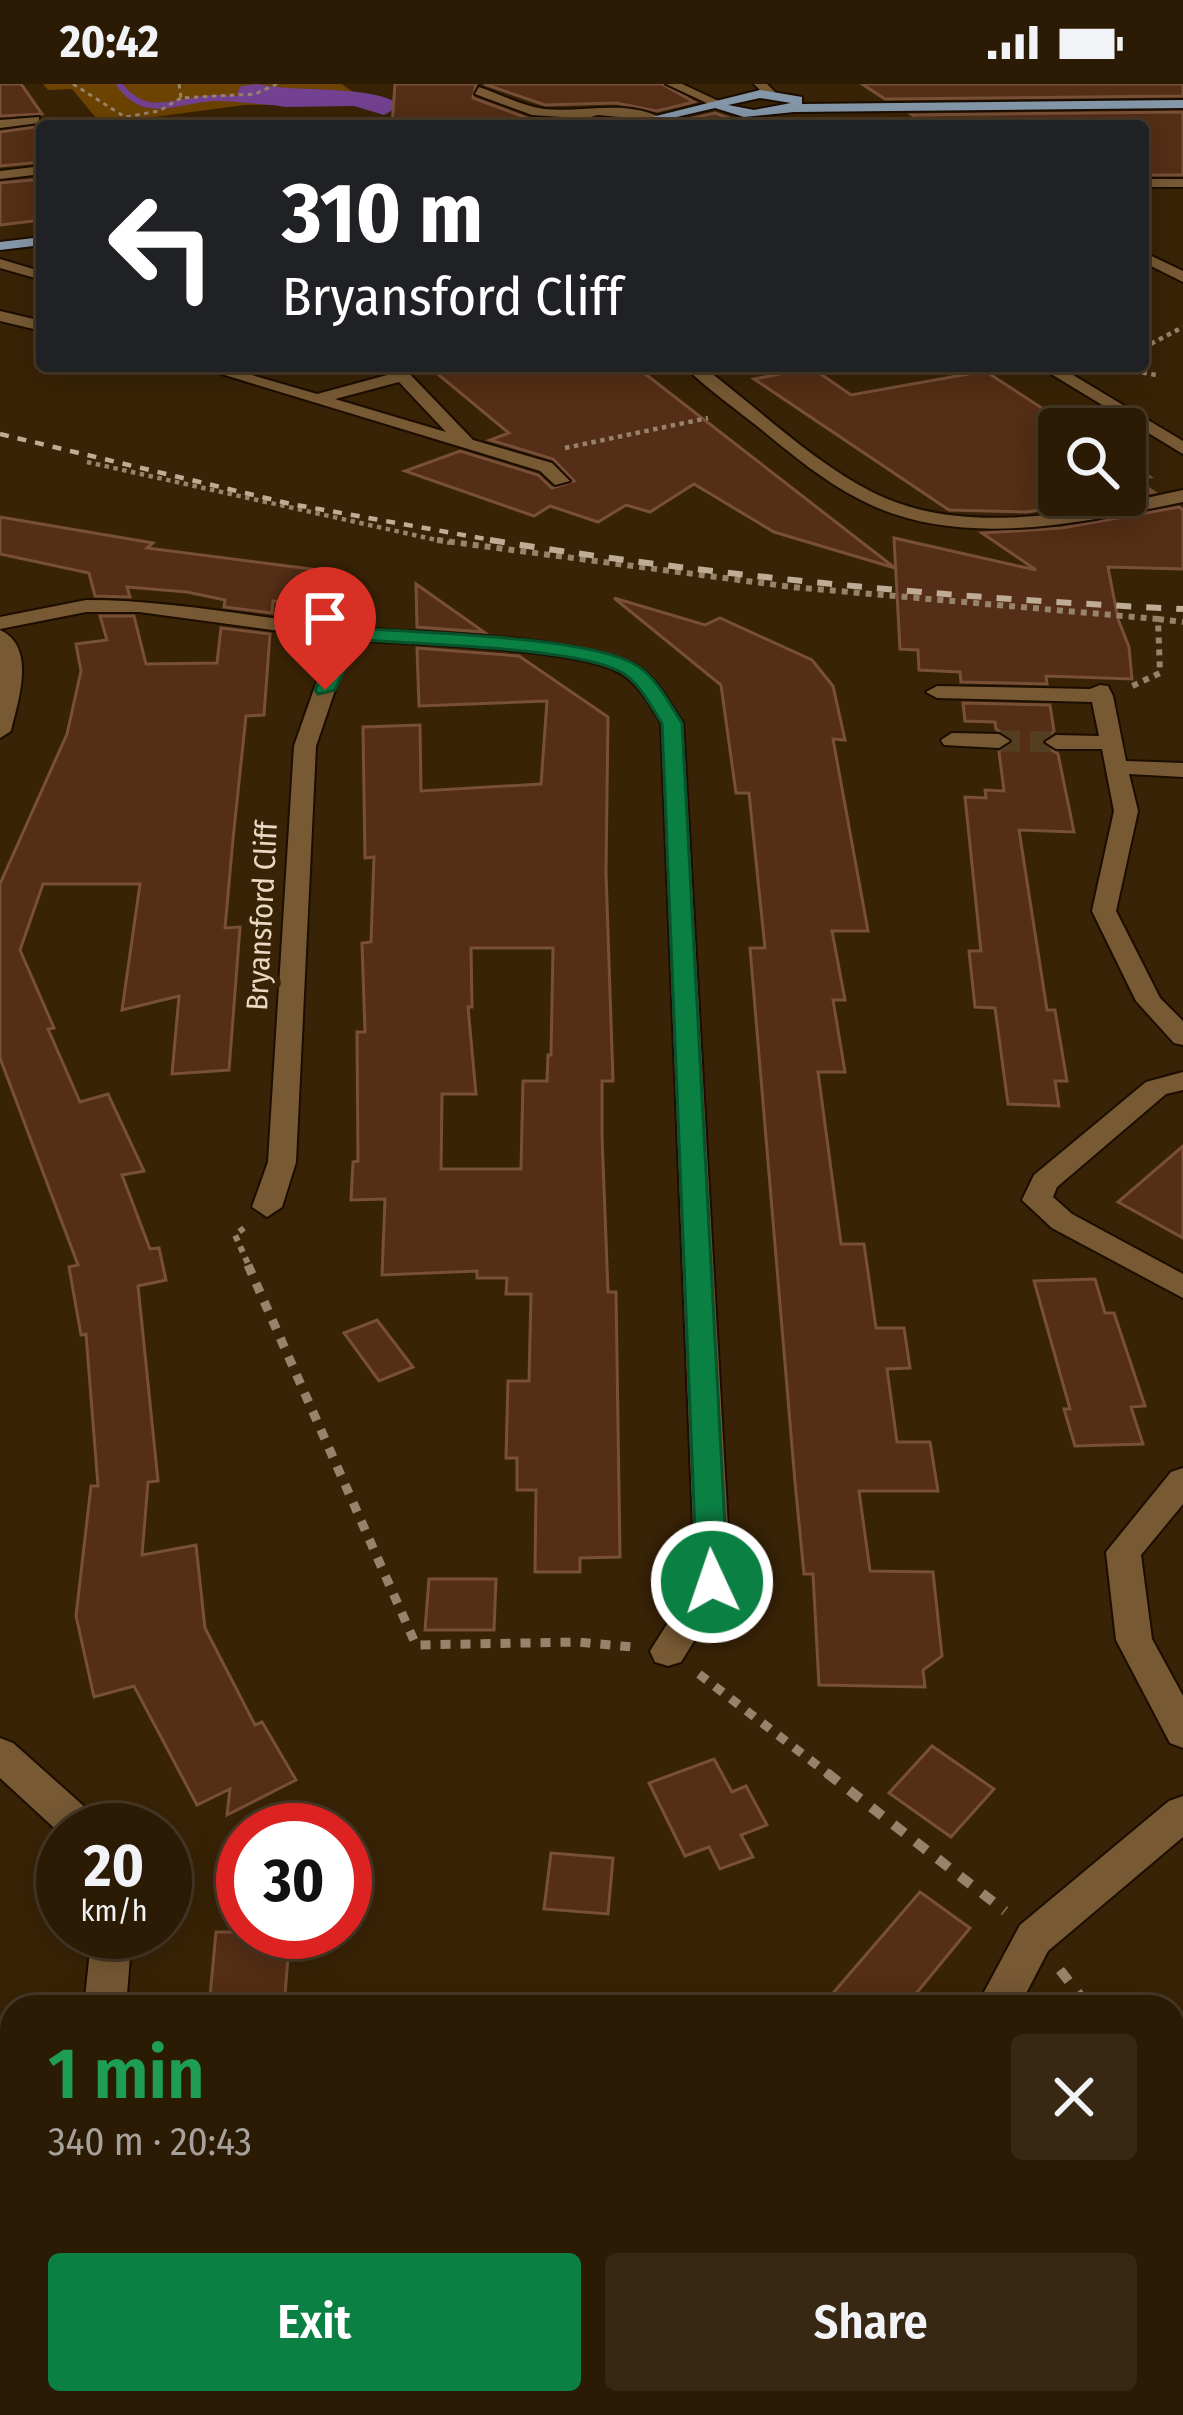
<!DOCTYPE html>
<html lang="en">
<head>
<meta charset="utf-8">
<style>
	body { margin:0; font-family:"Fira Sans Condensed",sans-serif; background:#372713; color:#f1f3f6; height:100vh; display:flex; flex-direction:column; font-size:45px; white-space:nowrap }
	* { box-sizing:border-box; margin:0 }
	p { font-size:39px; color:#a6a19a }
	.icon { flex:none; width:66px; height:66px; fill:none; stroke:currentColor; stroke-width:2; stroke-linecap:round; stroke-linejoin:round }
	.map { position:relative; flex:1; overflow:hidden }
	.details { position:absolute; left:0px; top:1911px; width:1185px; height:420px; display:flex; flex-direction:column; background:#2b1a04; border-radius:36px 36px 0 0; box-shadow:0 6px 30px #0003,0 0 0 3px #473826 }
	.details>* { flex:none }
	.hud { position:absolute; left:36px; top:36px; width:1113px; height:252px; border-radius:12px; box-shadow:0 6px 30px #0003,0 0 0 3px #473826; background:#202124; color:#fff; overflow:hidden }
	.controls { position:absolute; left:1038px; top:324px; display:grid; gap:24px }
	.controls a { display:grid; place-items:center; width:108px; height:108px; border-radius:12px; background:#2b1a04; box-shadow:0 6px 30px #0003,0 0 0 3px #473826; font-size:60px }
	.speed { position:absolute; left:36px; top:1719px; display:flex; gap:24px; font-size:60px; font-weight:700; text-align:center }
	.speed>* { display:grid; place-content:center; width:156px; height:156px; border-radius:50%; background:#2b1a04; box-shadow:0 6px 30px #0003,0 0 0 3px #473826; line-height:1 }
	.speed small { font-size:30px; font-weight:400 }
	.speed .limit { border:18px solid #d22; background:#fff; color:#111 }
	.pin { position:absolute; display:grid; place-items:center; width:102px; height:102px; color:#fff; margin:-123px -51px; border-radius:50% 50% 50% 0; rotate:-45deg; box-shadow:0 0 12px #0007 }
	.pin .icon { rotate:45deg }
	.me { position:absolute; width:132px; margin:-66px; rotate:357deg; stroke-linejoin:round; filter:drop-shadow(0 0 9px #0008) }
	.turn { display:flex; align-items:center; gap:42px; height:252px; padding:0 48px; font-size:54px }
	.turn .icon { width:156px; height:156px; stroke-width:2.5 }
	.turn b { display:block; font-size:84px; line-height:102px }
	.round { display:grid; place-items:center; flex:none; width:126px; height:126px; border-radius:12px; background:#372713 }
	.head { display:flex; align-items:center; justify-content:space-between; height:204px; padding:0 48px }
	h1 { font-size:72px; font-weight:600; line-height:90px; color:#1e9e55 }
	.primary-button { display:flex; gap:24px; margin-top:auto; padding:24px 48px }
	.primary-button a { flex:1; height:138px; border-radius:12px; background:#0b8043; color:#fff; font-size:48px; font-weight:600; line-height:138px; text-align:center }
	.primary-button a+a { background:#372713; color:#f1f3f6 }
	.status { display:flex; justify-content:space-between; align-items:center; height:84px; padding:0 60px; background:#2b1a04; direction:ltr }
	.status svg { height:33px; fill:currentColor }
	.map>svg:first-child { display:block }
</style>
</head>
<body>
<div class="status"><b>20:42</b><svg viewBox="0 0 49 12"><path d="M0 12V9h3v3zM5 12V6h3v6zM10 12V3h3v9zM15 12V0h3v12zM26 1h20v11H26zM47 4h2v5h-2z"/></svg></div>
<div class="map">
<svg width="1183" height="2331" viewBox="0 0 1183 2331">
	<rect width="100%" height="100%" fill="#392306"/>
	<!-- green -->
	<path fill="#6c4300" d="M43 0H342L367 19 245 21 101 40 72 5 48 6Z"/>
	<g fill="none" stroke-linecap="round" stroke-linejoin="round">
		<!-- stream -->
		<path stroke="#734191" stroke-width="6" d="M119 0C145 37 177 16 214 14 233 13 252 17 271 18"/>
		<!-- river -->
		<path fill="#734191" fill-rule="evenodd" d="M257 0C298 9 371 0 401 21L384 31 354 22 285 23 241 16 237 9 241 2Z"/>
	</g>
	<!-- building -->
	<g fill="#542e16" stroke="#784f37" stroke-width="3" fill-rule="evenodd">
		<path d="M0 0H21L42 30 0 32Z"/>
		<path d="M395 0H476L473 14 530 35 505 42H392Z"/>
		<path d="M484 0H662L694 18 657 27 616 19 545 21Z"/>
		<path d="M862 0H1183V12L885 15Z"/>
		<path d="M1183 28V91H1143V42H928L912 31Z"/>
		<path d="M715 29 751 42H658Z"/>
		<path d="M42 42V78L0 82V48Z"/>
		<path d="M42 95V136L0 141V99Z"/>
		<path d="M428 282H635L895 484 774 448 694 400 650 428 626 421 598 438 550 422 534 432 405 387 460 367 538 391 552 404 574 397 553 375 490 356 509 349Z"/>
		<path d="M812 284 851 311 985 287 1074 345H1059V411H1125V377L1150 393 1136 396 1154 408 1027 428 949 426 754 295Z"/>
		<path d="M1179 423 1183 426V485L1108 483 1118 535 1129 563 1132 595 1046 592 1047 600 961 598 960 588 919 586 918 566 900 565 894 454 1036 486 982 449 1062 444Z"/>
		<path d="M0 433 153 459 147 464 334 488 312 521 273 517 272 529 224 523 225 516 187 508 127 503 130 513 95 512 89 489 0 470Z"/>
		<path d="M416 500 484 548 417 543Z"/>
		<path d="M614 514 705 541 720 534 812 576 833 602 845 656 833 655 868 847H832L845 916H833L845 988H818L841 1160H864L876 1244H904L910 1284 887 1285 897 1358H930L938 1407H859L870 1487 933 1488 942 1572 923 1586 925 1603 819 1601 813 1490H804L795 1398 750 864H765L749 709H736L721 601Z"/>
		<path d="M100 532H134L146 580 217 579 221 544 270 550 264 631 246 632 233 755 225 844 240 843 229 986 172 990 179 912 122 926 140 800H43L20 866 54 944 48 945 80 1018 108 1010 144 1087 122 1091 150 1165 159 1164 166 1196 138 1202 158 1397 148 1398 142 1471 196 1461 205 1544 255 1641 262 1638 296 1696 227 1731 230 1705 197 1721 134 1602 94 1613 76 1532 91 1402H98L86 1250 81 1251 69 1183 78 1181 0 974V800L67 650 81 587 76 560 107 556Z"/>
		<path d="M417 564 519 572 608 633 606 789 613 997H602V1052L608 1208H616L620 1473 580 1474V1488H535L536 1406H517V1374H506L508 1297H529L531 1210H506L507 1194H477V1187L382 1191 385 1115 351 1116 353 1078 358 1077 357 948H365L362 859 371 858 374 773 365 774 363 643 420 641 421 707 541 700 547 617 419 622ZM471 864H553L551 971H548L547 997H523L521 1085H441L442 1010H476L468 923H472Z"/>
		<path d="M963 619 1050 621 1054 647 1041 659 1058 670 1074 748 1019 746 1047 926H1055L1067 997H1055L1059 1022 1008 1020 995 924 975 923 969 867H981L965 713 986 714 985 706 1004 707 999 668 1014 656 996 645 995 638 965 637Z"/>
		<path d="M1183 1062V1154L1118 1118Z"/>
		<path d="M1095 1195 1105 1229H1114L1145 1322 1131 1323 1143 1360 1075 1362 1064 1325H1070L1034 1197Z"/>
		<path d="M377 1236 413 1283 379 1297 344 1249Z"/>
		<path d="M429 1495H496L494 1546H425Z"/>
		<path d="M932 1662 994 1705 951 1753 889 1709Z"/>
		<path d="M714 1675 732 1708 746 1702 767 1741 741 1751 753 1773 720 1785 709 1763 685 1772 649 1699Z"/>
		<path d="M551 1769 613 1774 608 1830 544 1825Z"/>
		<path d="M920 1808 970 1844 905 1923H821Z"/>
		<path d="M216 1848H290L284 1923H209Z"/>
	</g>
	<g fill="none" stroke-linecap="round" stroke-linejoin="round">
		<!-- minor-tunnel -->
		<path stroke="#543e22" stroke-width="21" stroke-dasharray="21 10" stroke-linecap="butt" d="M999 657 1056 658"/>
		<!-- minor casing -->
		<g stroke="#1c0d00" stroke-width="4">
			<g id="minor">
				<path d="M666 0H682L723 19 713 22Z"/>
				<path d="M754 0H767L776 9 766 12Z"/>
				<path d="M479 3C500 10 522 22 544 25 580 29 623 16 657 32L651 36 598 31 558 42H538L562 33 532 31 475 10Z"/>
				<path d="M39 33V39L0 44V36Z"/>
				<path d="M42 82V90L0 95V87Z"/>
				<rect x="1143" y="95" width="40" height="8"/>
				<path d="M1143 168 1183 187V198L1143 178Z"/>
				<path d="M0 175 40 187 42 191 35 194 0 184Z"/>
				<path d="M0 227 42 237V247L0 237Z"/>
				<path d="M195 282H221L317 310 391 290 385 282H402L473 356 552 379 570 397 555 401 540 387ZM399 298 446 348 335 315Z"/>
				<path d="M684 282H702C758 324 811 377 874 409 967 455 1086 427 1183 406V418C1081 439 956 467 859 415 824 397 792 371 762 346 736 325 707 305 684 282Z"/>
				<path d="M1038 282H1058L1183 357V370Z"/>
				<path d="M86 516C175 516 261 535 349 543 430 551 557 549 630 578 655 589 668 617 683 639L731 1498 681 1578 668 1582 655 1578 650 1567 695 1496 661 639C650 621 639 600 620 589 573 563 413 561 352 556L316 662 296 1078 282 1123 267 1133 252 1123 268 1078 294 662 332 554 139 528H86L0 545V533Z"/>
				<path d="M0 546C37 563 18 617 11 647L0 654Z"/>
				<path d="M1100 601 1108 602 1113 612 1126 677 1183 679V693L1129 690 1138 727 1116 827 1160 914 1183 937V961L1174 959 1136 917 1092 827 1114 727 1102 665H1056L1045 658 1056 651 1099 652 1092 618 937 614 926 608 937 602 1090 605Z"/>
				<path d="M952 649 999 650 1010 657 999 664 944 661 941 656Z"/>
				<path d="M1183 988V1006L1166 1010 1057 1103 1053 1113 1072 1130 1183 1190V1214L1052 1144 1022 1116 1034 1091 1146 998Z"/>
				<path d="M1183 1384V1420L1141 1471 1152 1555 1183 1612V1664L1170 1659 1116 1556 1106 1468 1171 1388Z"/>
				<path d="M0 1654 13 1659 97 1734 102 1746H63V1752L0 1694Z"/>
				<path d="M1183 1712V1753L1048 1867 1019 1923H976L1020 1841 1169 1717Z"/>
				<path d="M92 1848H132L126 1923H84Z"/>
				<path d="M670 2319H726L731 2331H675Z"/>
				<path d="M851 2319H936L934 2331H846Z"/>
			</g>
		</g>
		<!-- major casing -->
		<g stroke="#1c0d00" stroke-width="4">
			<g id="major">
				<path d="M760 6 802 13V20L1183 16V24L794 28 744 33 715 24 638 42H616ZM760 14 791 19 754 26 728 21Z"/>
				<path d="M42 153V161L0 166V158Z"/>
			</g>
		</g>
		<!-- path-far4 -->
		<g stroke="#97836b" stroke-width="3" stroke-dasharray="4.5 4.5" stroke-linecap="butt">
			<path d="M73 0 125 33 159 27 181 14"/>
			<path d="M179 0 181 14 255 10 277 0"/>
		</g>
		<!-- path-far3 -->
		<g stroke="#97836b" stroke-width="4.5" stroke-dasharray="4.5 4.5" stroke-linecap="butt">
			<path d="M1143 264 1183 243"/>
			<path d="M1107 282 1156 291"/>
			<path d="M565 364 708 334"/>
			<path d="M87 378 450 459"/>
		</g>
		<!-- path-far2 -->
		<g stroke="#97836b" stroke-width="6" stroke-dasharray="6 6" stroke-linecap="butt">
			<path d="M437 456 792 503 1158 535 1160 589 1128 604"/>
			<path d="M1158 535 1183 538"/>
			<path d="M244 1144 235 1151 250 1184"/>
		</g>
		<!-- path-far1 -->
		<g stroke="#97836b" stroke-width="9" stroke-dasharray="10 10" stroke-linecap="butt">
			<path d="M248 1181 416 1561 578 1558 632 1563"/>
			<path d="M699 1590 831 1692"/>
		</g>
		<!-- path -->
		<g stroke="#97836b" stroke-width="10" stroke-dasharray="14 14" stroke-linecap="butt">
			<path d="M827 1689 1005 1827"/>
			<path d="M1060 1886 1089 1923"/>
			<path d="M1173 2027 1183 2040"/>
		</g>
		<!-- minor -->
		<use href="#minor" fill="#775934" fill-rule="evenodd"/>
		<!-- major -->
		<use href="#major" fill="#8598aa" fill-rule="evenodd"/>
		<!-- rail-far1 -->
		<path stroke="#bfac96" stroke-width="4.5" stroke-dasharray="9 9" stroke-linecap="butt" d="M0 350 291 420 508 459"/>
		<!-- rail -->
		<path stroke="#bfac96" stroke-width="6" stroke-dasharray="15 15" stroke-linecap="butt" d="M490 456C720 493 950 514 1183 525"/>
	</g>
	<!-- route -->
	<path fill="#0b8043" stroke="#07532c" stroke-width="3" d="M343 543C410 549 585 551 636 581 657 594 669 619 682 639L728 1498 724 1507 712 1511 701 1507 697 1498 662 639C650 621 640 599 621 588 572 562 413 561 352 555L348 578 335 606 318 610 315 606 329 578 334 549Z"/>
	<g text-anchor="middle" dominant-baseline="central" stroke-width="12" stroke-linejoin="round" paint-order="stroke">
		<!-- street labels -->
		<g font-size="30" fill="#ead8c4" stroke="#392306">
			<text transform="translate(262 832) rotate(-87)">Bryansford Cliff</text>
		</g>
	</g>
</svg>
<div class="controls">
<a><svg class="icon" aria-label="search" viewBox="0 0 24 24"><circle cx="10" cy="10" r="6"/><path d="M15 15l6 6"/></svg></a>
</div>
<div class="speed"><div>20<small>km/h</small></div><div class="limit">30</div></div>
<div class="pin" style="left:325px;top:606px;background:#d93025"><svg class="icon" aria-label="arrive" viewBox="0 0 24 24"><path d="M6 21V4h12l-3 4 3 4H6"/></svg></div>
<svg class="me" style="left:712px;top:1498px" viewBox="-20 -20 40 40"><circle r="17" fill="#0b8043" stroke="#fff" stroke-width="3"/><path d="M0-11L8 9 0 5-8 9z" fill="#fff"/></svg>
<div class="hud">
<div class="turn"><svg class="icon" aria-label="left" viewBox="0 0 24 24"><path d="M17 20v-9H6M10 6l-5 5 5 5"/></svg><div><b>310 m</b>Bryansford Cliff</div></div>
</div>
<section class="details">
<div class="head"><div><h1>1 min</h1><p>340 m · 20:43</p></div><a class="round"><svg class="icon" aria-label="close" viewBox="0 0 24 24"><path d="M6 6l12 12M18 6L6 18"/></svg></a></div>
<div class="primary-button"><a>Exit</a><a>Share</a></div>
</section>
</div>
</body>
</html>
